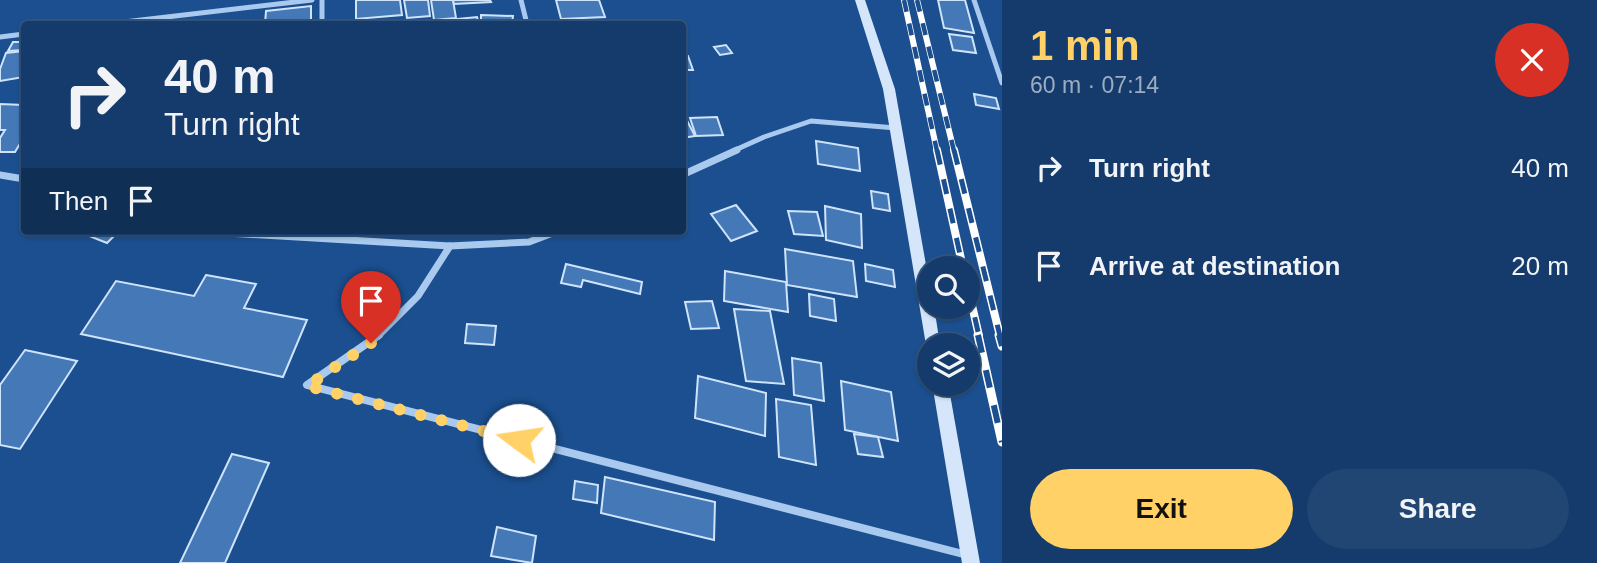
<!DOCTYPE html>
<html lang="en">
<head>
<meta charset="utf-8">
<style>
	body { margin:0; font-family:Arial,sans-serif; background:#214673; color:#f1f3f6; height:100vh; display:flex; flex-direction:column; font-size:26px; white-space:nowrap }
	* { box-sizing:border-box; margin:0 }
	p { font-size:23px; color:#9dadc1 }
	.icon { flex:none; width:38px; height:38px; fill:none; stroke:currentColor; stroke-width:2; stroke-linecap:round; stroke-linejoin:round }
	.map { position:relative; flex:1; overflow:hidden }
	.drawer { display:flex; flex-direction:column; background:#143b6b; width:595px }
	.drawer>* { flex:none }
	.hud { position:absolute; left:21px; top:21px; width:665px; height:214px; border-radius:7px; box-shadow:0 2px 5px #0004,0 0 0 2px #33557e; background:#143b6b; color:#f1f3f6; overflow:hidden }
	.fabs { position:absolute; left:917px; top:256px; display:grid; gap:14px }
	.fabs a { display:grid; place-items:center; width:63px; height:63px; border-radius:50%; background:#143b6b; box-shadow:0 2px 5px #0004,0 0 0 2px #33557e; font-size:35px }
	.pin { position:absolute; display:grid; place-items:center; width:60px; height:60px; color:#fff; margin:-72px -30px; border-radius:50% 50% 50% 0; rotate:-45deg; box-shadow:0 0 7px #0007 }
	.pin .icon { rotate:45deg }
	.me { position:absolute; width:77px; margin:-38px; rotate:284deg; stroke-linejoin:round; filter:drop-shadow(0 0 5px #0008) }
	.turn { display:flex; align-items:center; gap:24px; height:147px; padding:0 28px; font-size:32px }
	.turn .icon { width:91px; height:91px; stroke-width:2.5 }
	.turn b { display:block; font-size:49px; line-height:60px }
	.then { display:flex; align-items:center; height:66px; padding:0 28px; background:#0003; gap:14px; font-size:26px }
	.round { display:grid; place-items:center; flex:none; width:74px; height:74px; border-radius:37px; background:#214673 }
	.head { display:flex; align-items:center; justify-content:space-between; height:119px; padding:0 28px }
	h1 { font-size:42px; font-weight:700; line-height:52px; color:#ffd166 }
	.primary-button { display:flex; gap:14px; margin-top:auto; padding:14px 28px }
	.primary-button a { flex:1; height:80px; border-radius:42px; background:#ffd166; color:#111; font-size:28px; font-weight:700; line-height:80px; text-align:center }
	.primary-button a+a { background:#214673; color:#f1f3f6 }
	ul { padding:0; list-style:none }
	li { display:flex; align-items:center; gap:21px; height:98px; padding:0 28px }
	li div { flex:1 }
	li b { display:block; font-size:26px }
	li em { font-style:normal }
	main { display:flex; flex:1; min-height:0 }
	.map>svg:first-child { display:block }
</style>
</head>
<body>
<main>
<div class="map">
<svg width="1002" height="563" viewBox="0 0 1002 563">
	<rect width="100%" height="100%" fill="#1b4f8f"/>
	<!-- building -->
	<g fill="#4478b7" stroke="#cfe3fa" stroke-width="2">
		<path d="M356 0H400L402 15 356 19Z"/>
		<path d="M404 0H428L430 16 407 18Z"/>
		<path d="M431 0H453L456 18 434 20Z"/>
		<path d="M453 0H490L491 2 454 4Z"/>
		<path d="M556 0H599L605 17 561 19Z"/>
		<path d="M938 0H965L974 33 944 28Z"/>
		<path d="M311 6V24H265L266 11Z"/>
		<path d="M481 15 513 16 512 24H481Z"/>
		<path d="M477 17 479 24H407Z"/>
		<path d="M949 34 972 37 976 53 953 50Z"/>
		<path d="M13 42H24V50L8 51Z"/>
		<path d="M726 45 732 53 720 55 714 47Z"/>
		<path d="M24 51V77L0 81V69L6 53Z"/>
		<path d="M682 56H688L693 70H682Z"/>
		<path d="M974 94 996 98 999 109 976 105Z"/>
		<path d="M0 104 24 105V137L15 152H0V138L5 130H0Z"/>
		<path d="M682 111 695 136 682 138Z"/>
		<path d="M717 117 723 135 696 136 690 118Z"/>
		<path d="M816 141 858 148 860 171 818 164Z"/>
		<path d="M871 191 888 194 890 211 873 208Z"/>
		<path d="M736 205 757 231 731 241 711 214Z"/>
		<path d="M825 206 861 214 862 248 826 240Z"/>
		<path d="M788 211 817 212 823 236 794 234Z"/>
		<path d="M87 231H119L107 243 84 234Z"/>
		<path d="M785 249 853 261 857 297 787 285Z"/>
		<path d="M566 264 642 282 640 294 583 280 581 287 561 283Z"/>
		<path d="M865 264 893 270 895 287 866 281Z"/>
		<path d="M725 271 786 282 788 312 724 301Z"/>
		<path d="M206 275 256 284 244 308 307 320 283 377 81 334 116 281 194 296Z"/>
		<path d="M809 294 834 299 836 321 810 316Z"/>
		<path d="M712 301 719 328 691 329 685 302Z"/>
		<path d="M734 309 770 311 784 384 746 381Z"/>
		<path d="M467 324 496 326 494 345 465 343Z"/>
		<path d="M25 350 77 361 20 449 0 445V385Z"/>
		<path d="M792 358 821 363 824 401 794 395Z"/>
		<path d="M698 376 766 393 765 436 695 418Z"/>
		<path d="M841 381 891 392 898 441 845 430Z"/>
		<path d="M776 399 811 405 816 465 779 457Z"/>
		<path d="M854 434 878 437 883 457 858 454Z"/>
		<path d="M232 454 269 463 225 563H180Z"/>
		<path d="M605 477 715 502 714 540 601 513Z"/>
		<path d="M575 481 598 485 597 503 573 499Z"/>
		<path d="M497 527 536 536 532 563 491 556Z"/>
	</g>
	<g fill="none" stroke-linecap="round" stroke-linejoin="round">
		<!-- minor-far2 -->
		<g stroke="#a9c9ee" stroke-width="5">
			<path d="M322 0V24"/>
			<path d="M521 0 527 24"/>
			<path d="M974 0 1002 83"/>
			<path d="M107 24 312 0"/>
			<path d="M0 37 24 34"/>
			<path d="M733 151 764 137 811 121 896 128"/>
		</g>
		<!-- minor-far1 -->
		<g stroke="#a9c9ee" stroke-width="7">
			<path d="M0 175 24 179"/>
			<path d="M682 175 737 150"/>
			<path d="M193 231 450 246 529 242 558 231"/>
			<path d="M378 336 418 296 450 246"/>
		</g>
		<!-- minor -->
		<path stroke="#a9c9ee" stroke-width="8" d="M379 335 307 385 967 555"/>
		<!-- secondary -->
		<g fill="#d6e6fa" fill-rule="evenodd">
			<path d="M855 0H865L895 89 929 282V306H934L940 345H929V350L926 345 883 89Z"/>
			<path d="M932 383H948L980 563H962Z"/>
		</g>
		<!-- rail-far2 casing -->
		<g stroke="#fff" stroke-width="6">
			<g id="rail-far2">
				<path d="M904 0 937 151"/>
				<path d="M917 0 954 151"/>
			</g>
		</g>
		<!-- rail-far1 casing -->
		<g stroke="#fff" stroke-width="8">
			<g id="rail-far1">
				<path d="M937 150 963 268"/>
				<path d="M954 150 1000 336"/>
				<path d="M968 288 979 336"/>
			</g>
		</g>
		<!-- rail casing -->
		<g stroke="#fff" stroke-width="9">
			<g id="rail">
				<path d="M978 335 1002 442"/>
				<path d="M999 335 1002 346"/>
			</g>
		</g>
		<!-- rail-far2 -->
		<use href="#rail-far2" stroke="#1b4f8f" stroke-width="4.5" stroke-dasharray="12" stroke-linecap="butt"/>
		<!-- rail-far1 -->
		<use href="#rail-far1" stroke="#1b4f8f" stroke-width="5" stroke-dasharray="15" stroke-linecap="butt"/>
		<!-- rail -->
		<use href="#rail" stroke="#1b4f8f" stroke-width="6" stroke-dasharray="18" stroke-linecap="butt"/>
	</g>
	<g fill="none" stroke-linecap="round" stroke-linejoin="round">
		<!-- route -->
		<path stroke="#ffd166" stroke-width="12" stroke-dasharray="0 21.6" d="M371 343 307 386 519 440"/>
	</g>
</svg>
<div class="fabs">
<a><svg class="icon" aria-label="search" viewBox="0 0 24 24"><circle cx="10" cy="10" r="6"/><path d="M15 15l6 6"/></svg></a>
<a><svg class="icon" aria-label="layers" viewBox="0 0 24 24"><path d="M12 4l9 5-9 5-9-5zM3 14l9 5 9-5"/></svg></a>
</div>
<div class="pin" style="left:371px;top:343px;background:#d93025"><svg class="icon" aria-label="arrive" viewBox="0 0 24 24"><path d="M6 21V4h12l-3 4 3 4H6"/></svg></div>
<svg class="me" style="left:519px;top:440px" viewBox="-20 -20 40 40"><circle r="19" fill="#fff"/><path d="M0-13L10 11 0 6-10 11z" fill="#ffd166"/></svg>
<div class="hud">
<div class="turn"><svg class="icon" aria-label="right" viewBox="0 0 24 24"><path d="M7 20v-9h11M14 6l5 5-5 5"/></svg><div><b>40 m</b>Turn right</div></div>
<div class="then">Then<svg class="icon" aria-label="arrive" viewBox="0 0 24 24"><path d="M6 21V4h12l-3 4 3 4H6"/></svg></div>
</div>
</div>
<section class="drawer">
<div class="head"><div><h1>1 min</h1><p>60 m · 07:14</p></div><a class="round" style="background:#d93025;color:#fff"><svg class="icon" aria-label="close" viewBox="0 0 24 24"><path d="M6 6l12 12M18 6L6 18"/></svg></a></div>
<ul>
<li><svg class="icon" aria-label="right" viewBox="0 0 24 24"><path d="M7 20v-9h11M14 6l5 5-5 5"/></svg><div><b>Turn right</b></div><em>40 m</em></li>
<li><svg class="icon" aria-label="arrive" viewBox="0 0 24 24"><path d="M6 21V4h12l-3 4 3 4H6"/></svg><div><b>Arrive at destination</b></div><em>20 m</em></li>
</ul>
<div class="primary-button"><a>Exit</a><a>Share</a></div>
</section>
</main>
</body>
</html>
